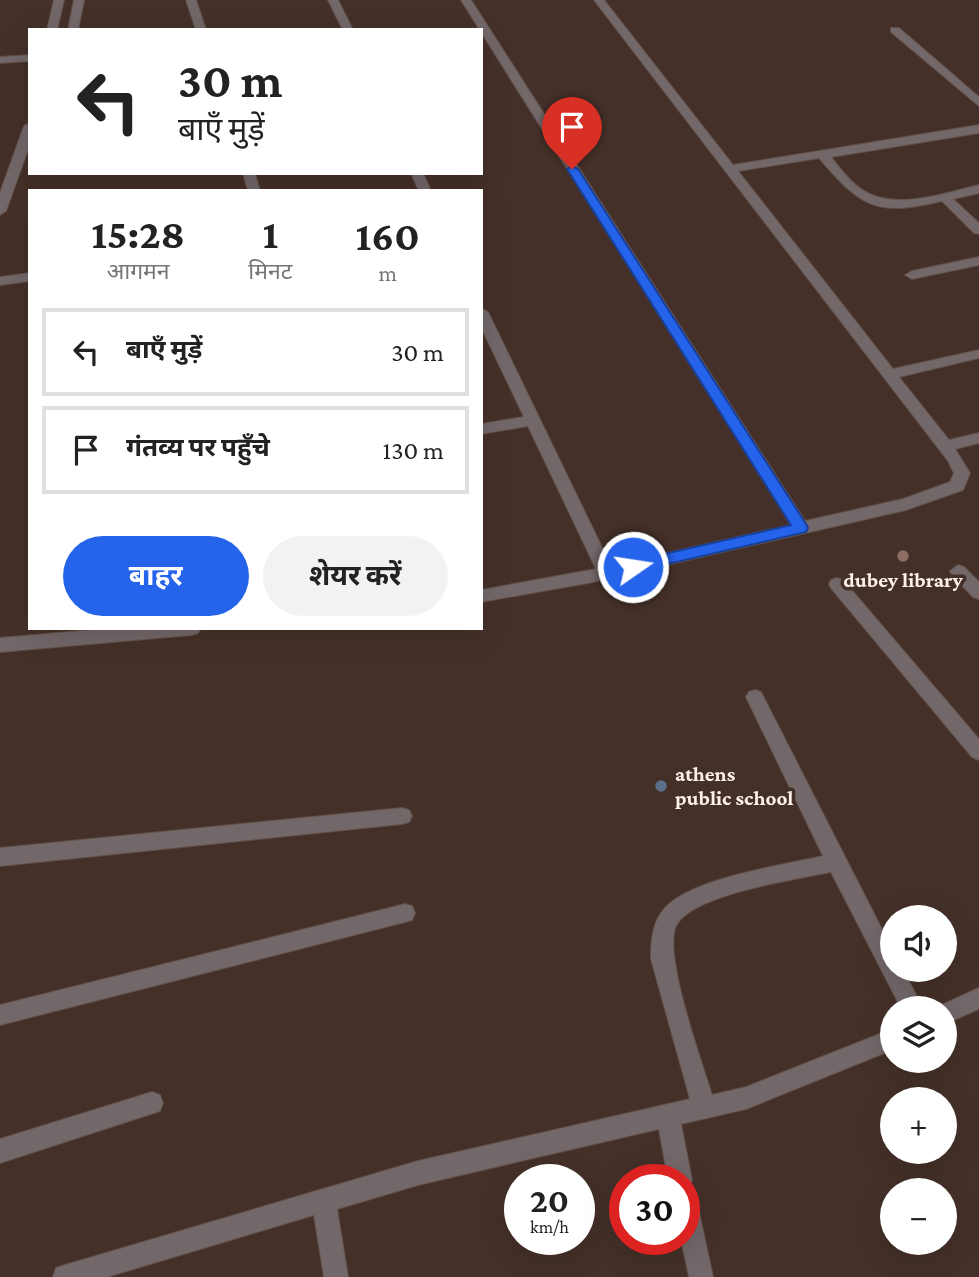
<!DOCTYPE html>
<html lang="hi">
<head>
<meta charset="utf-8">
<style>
	body { margin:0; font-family:"Crimson Pro","Noto Sans Devanagari",serif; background:#f2f2f2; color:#222; height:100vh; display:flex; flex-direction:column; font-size:26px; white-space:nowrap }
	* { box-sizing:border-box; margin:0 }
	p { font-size:23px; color:#767676 }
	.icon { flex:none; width:38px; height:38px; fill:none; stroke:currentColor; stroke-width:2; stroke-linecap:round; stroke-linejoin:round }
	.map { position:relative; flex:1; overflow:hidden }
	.details { position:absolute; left:28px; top:189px; width:455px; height:441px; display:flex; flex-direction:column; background:#fff; border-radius:0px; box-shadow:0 7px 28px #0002 }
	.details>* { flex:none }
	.top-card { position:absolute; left:28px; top:28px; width:455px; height:147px; border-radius:0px; box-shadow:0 7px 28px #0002; background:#fff; color:#222; overflow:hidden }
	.tools { position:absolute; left:880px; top:905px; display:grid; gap:14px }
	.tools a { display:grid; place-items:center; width:77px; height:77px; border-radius:50%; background:#fff; box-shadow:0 7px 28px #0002; font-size:35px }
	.speed { position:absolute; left:504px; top:1164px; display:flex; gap:14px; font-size:35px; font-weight:700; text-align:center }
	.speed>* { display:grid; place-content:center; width:91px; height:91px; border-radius:50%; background:#fff; box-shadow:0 7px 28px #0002; line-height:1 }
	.speed small { font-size:18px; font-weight:400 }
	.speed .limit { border:10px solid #d22; background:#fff; color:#111 }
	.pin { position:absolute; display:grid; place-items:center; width:60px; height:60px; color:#fff; margin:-72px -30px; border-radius:50% 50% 50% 0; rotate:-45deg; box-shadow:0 0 7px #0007 }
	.pin .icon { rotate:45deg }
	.me { position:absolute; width:77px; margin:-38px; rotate:77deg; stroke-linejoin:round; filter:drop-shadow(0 0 5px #0008) }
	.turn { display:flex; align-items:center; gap:24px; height:147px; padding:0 35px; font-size:32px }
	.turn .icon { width:91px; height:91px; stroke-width:2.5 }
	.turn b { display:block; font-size:49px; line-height:60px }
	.eta { display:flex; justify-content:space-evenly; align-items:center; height:119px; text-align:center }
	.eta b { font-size:42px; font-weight:700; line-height:49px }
	.action { display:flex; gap:14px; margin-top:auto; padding:14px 35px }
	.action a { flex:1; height:80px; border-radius:42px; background:#2563eb; color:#fff; font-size:28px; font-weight:700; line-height:80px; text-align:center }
	.action a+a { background:#f2f2f2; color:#222 }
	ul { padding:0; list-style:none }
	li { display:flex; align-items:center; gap:21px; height:88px; margin:0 14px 10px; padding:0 21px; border:4px solid #e0e0e0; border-radius:0px }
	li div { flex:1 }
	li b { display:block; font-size:26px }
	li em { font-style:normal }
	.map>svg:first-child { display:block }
</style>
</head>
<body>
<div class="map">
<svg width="979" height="1277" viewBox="0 0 979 1277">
	<rect width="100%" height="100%" fill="#443028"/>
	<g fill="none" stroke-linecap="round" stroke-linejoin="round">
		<!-- minor casing -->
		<g stroke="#624f47" stroke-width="2">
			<g id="minor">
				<path d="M54 0H64L57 30H47Z"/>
				<path d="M74 0H84L78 30H68Z"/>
				<path d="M186 0H196L206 30H196Z"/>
				<path d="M328 0H338L353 30H343Z"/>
				<path d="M461 0H471L805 521 903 499 950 482 954 473 948 461 594 0H604L733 165 979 125V133L831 157C840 168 849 181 861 189 894 212 944 193 979 185V193L953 199 979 223V234L974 233 942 201C876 217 861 207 819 158L738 171 893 369 979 350V358L899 377 949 440 979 433V443L955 449 970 473 963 490 906 510 588 583 481 602V590L596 569 528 426 481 434V424L524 417 481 327V308L488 312 611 566 791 525Z"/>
				<path d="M891 28H899L979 97V106L891 32Z"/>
				<path d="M30 55V61L0 63V57Z"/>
				<path d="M30 123V144L6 211 0 215V193L24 126Z"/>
				<path d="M243 173H255L260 191H248Z"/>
				<path d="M411 173H423L431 191H419Z"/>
				<path d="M979 257V265L912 279 905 275 912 271Z"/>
				<path d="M30 273V281L0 285V277Z"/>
				<path d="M958 565 964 567 979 582V599L973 597 952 575 950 571Z"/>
				<path d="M837 578 843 580 979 739V760L972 757 831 588 829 584 831 580Z"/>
				<path d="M114 628H201L198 633 192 635 0 652V638Z"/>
				<path d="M755 690 761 692 892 949V970H903L923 1008H901L831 872C797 879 695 894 677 924 661 950 702 1062 712 1095L746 1087 892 1029V1050L746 1109 681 1124 692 1180 689 1188 692 1190 696 1198 713 1277H689L681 1239H684V1180H668L659 1129 418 1185 337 1209 348 1277H324L314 1215 107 1277H53L56 1268 65 1265 418 1161 690 1099 651 959C651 941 652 922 665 908 692 878 783 865 823 856L746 697 749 692Z"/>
				<path d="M402 808 409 810 412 816 409 822 402 824 0 866V848Z"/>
				<path d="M405 904 412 906 415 913 412 920 405 922 0 1025V1005Z"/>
				<path d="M979 988V1009L945 1024V1008L937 1007Z"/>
				<path d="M152 1092 160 1095 163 1103 160 1111 0 1163V1139Z"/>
			</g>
		</g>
		<!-- minor -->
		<use href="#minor" fill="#726769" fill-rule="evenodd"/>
	</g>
	<!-- route -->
	<path fill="#2563eb" stroke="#184099" stroke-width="2" d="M572 166 578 169 806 524 808 528 806 532 633 572 627 571 625 567 627 563 633 561 791 525 567 169Z"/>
	<!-- markers -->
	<circle fill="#8d6e63" stroke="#443028" stroke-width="2.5" cx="903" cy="556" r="7"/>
	<circle fill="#5c6f8a" stroke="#443028" stroke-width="2.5" cx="661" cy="786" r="7"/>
	<g text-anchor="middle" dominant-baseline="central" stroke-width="7" stroke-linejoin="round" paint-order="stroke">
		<!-- poi labels -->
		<g font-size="21" font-weight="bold" fill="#fef0eb" stroke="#443028">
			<text x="903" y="580">dubey library</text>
			<text x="675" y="774" text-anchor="start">athens<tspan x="675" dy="24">public school</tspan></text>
		</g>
	</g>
</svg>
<div class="tools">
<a><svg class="icon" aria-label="sound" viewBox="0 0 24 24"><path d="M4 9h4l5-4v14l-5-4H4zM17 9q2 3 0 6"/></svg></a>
<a><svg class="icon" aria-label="layers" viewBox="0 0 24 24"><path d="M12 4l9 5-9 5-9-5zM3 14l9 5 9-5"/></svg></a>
<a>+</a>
<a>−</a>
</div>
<div class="speed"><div>20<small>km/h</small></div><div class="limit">30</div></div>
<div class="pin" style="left:572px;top:169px;background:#d93025"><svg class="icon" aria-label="arrive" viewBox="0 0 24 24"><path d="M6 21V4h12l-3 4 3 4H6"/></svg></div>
<svg class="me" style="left:633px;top:567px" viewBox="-20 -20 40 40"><circle r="17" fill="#2563eb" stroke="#fff" stroke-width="3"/><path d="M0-11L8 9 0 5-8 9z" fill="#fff"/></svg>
<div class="top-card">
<div class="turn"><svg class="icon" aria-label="left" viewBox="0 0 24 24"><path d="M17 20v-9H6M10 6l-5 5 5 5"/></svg><div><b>30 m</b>बाएँ मुड़ें</div></div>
</div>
<section class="details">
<div class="eta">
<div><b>15:28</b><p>आगमन</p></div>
<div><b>1</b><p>मिनट</p></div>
<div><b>160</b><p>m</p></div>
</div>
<ul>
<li><svg class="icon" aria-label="left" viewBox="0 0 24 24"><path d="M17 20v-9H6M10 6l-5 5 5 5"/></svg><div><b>बाएँ मुड़ें</b></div><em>30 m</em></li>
<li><svg class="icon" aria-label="arrive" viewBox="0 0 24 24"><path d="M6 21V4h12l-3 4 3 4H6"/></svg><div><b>गंतव्य पर पहुँचे</b></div><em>130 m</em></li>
</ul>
<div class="action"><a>बाहर</a><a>शेयर करें</a></div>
</section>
</div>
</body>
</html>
